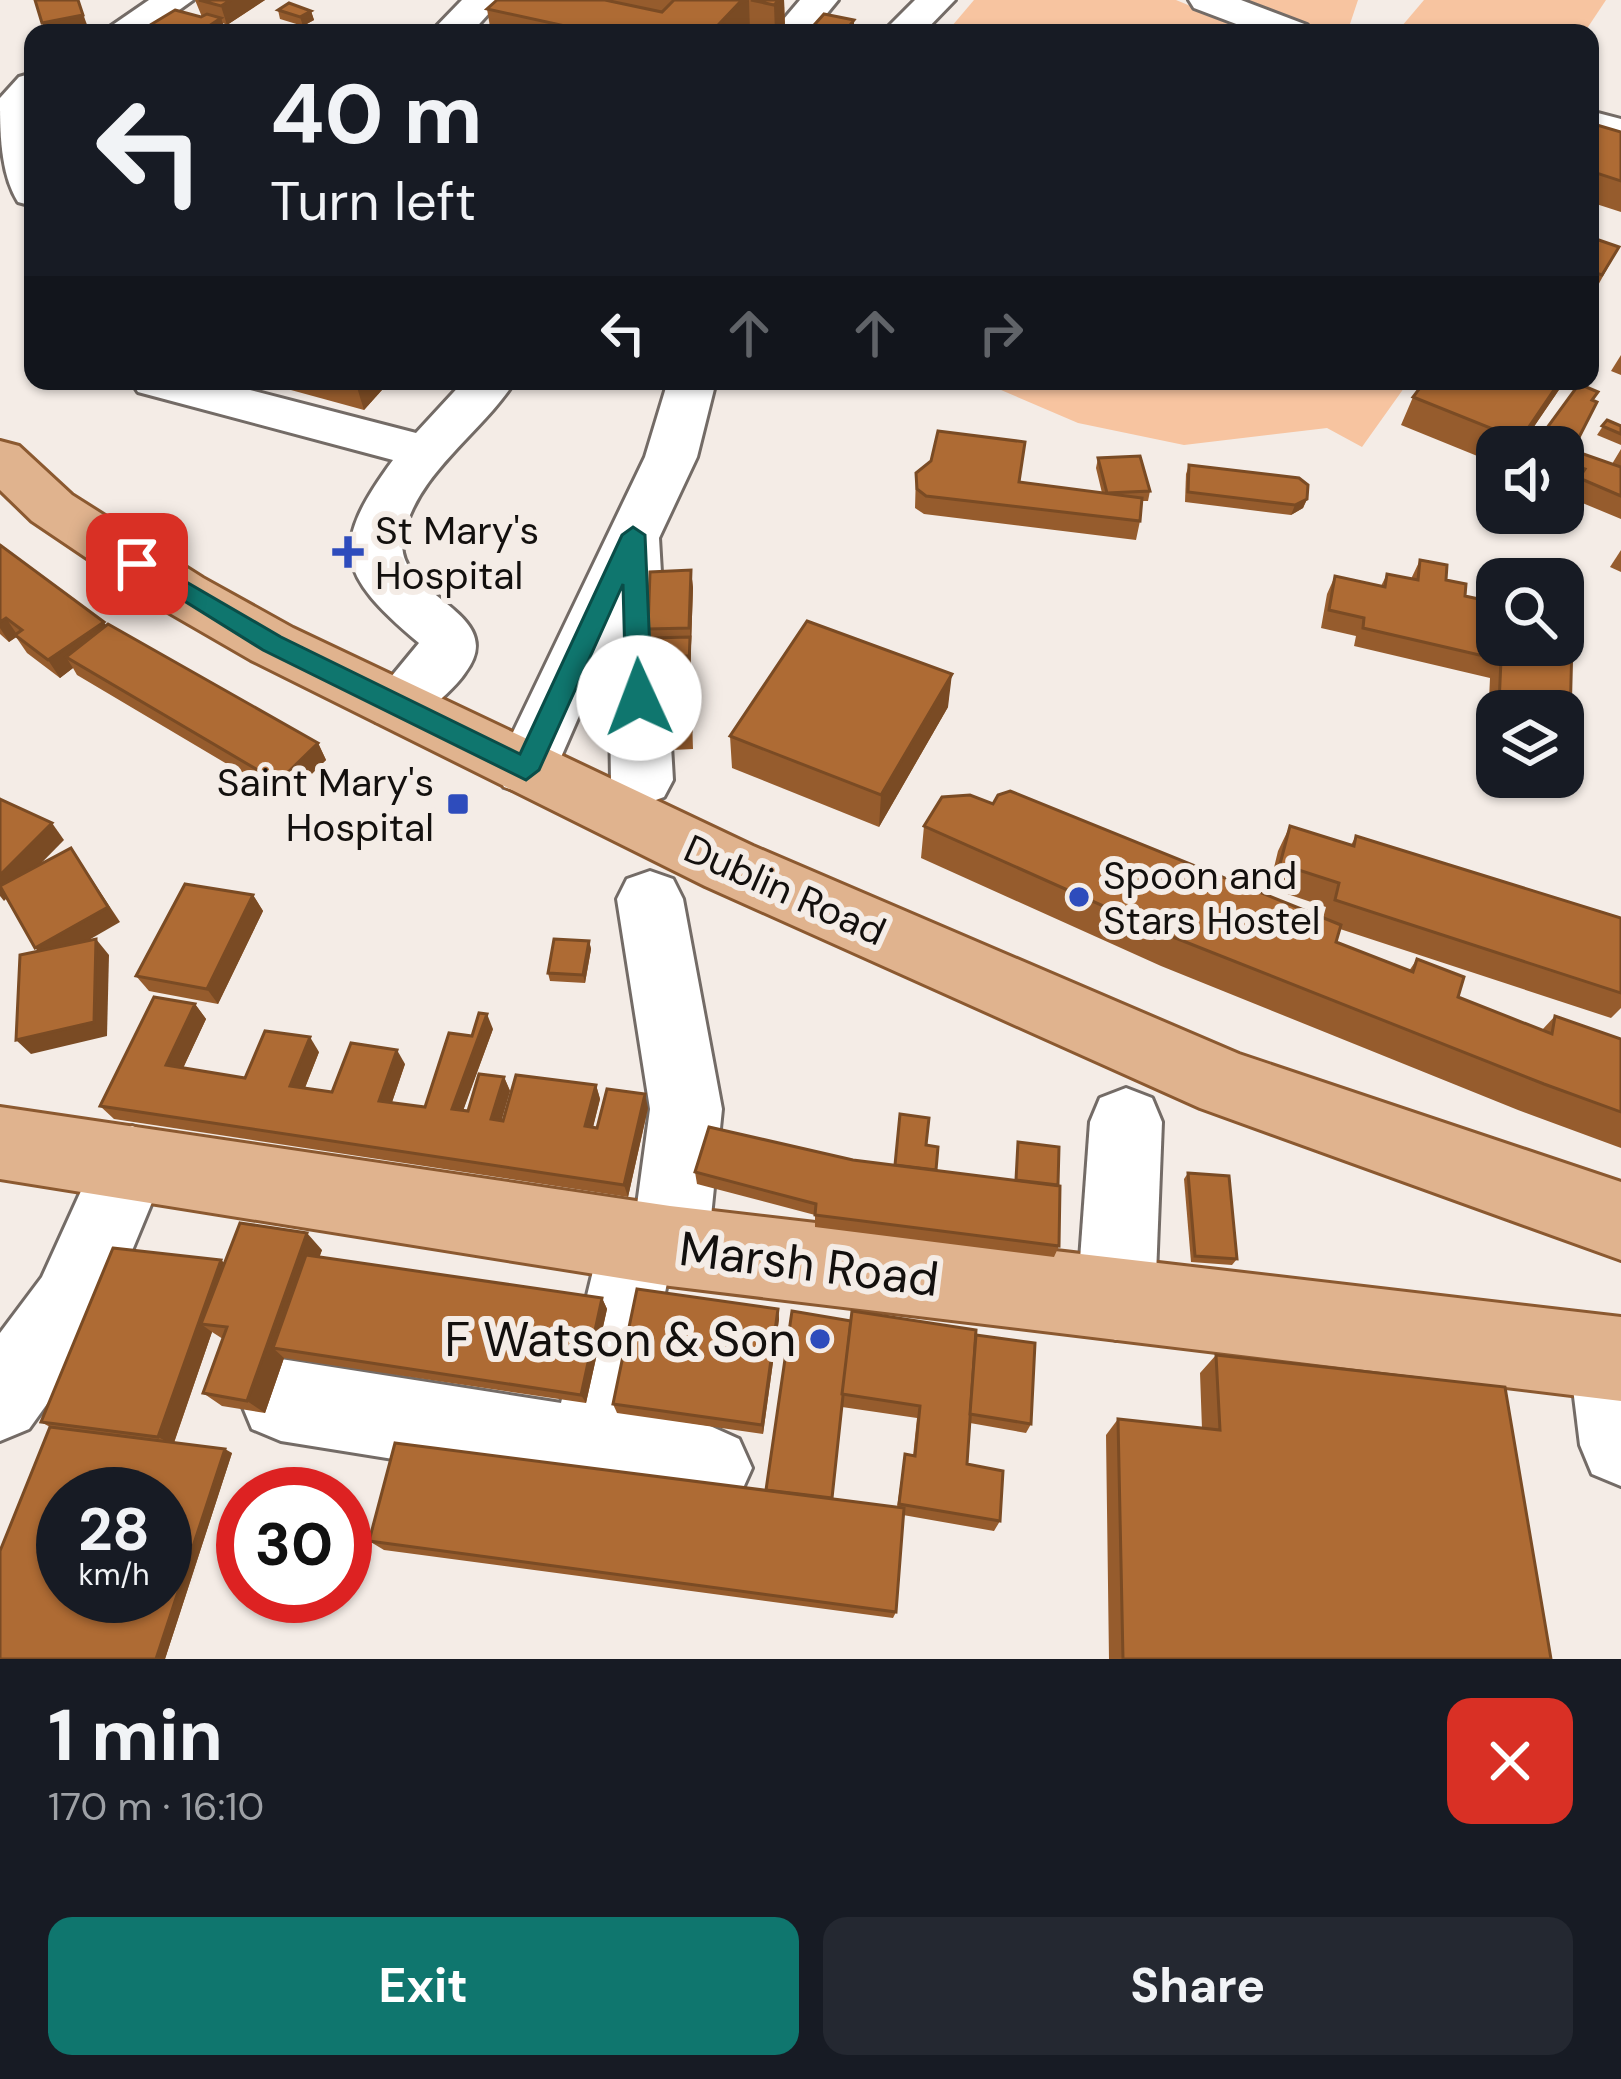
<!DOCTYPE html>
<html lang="en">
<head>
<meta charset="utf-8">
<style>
	body { margin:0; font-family:"DM Sans",sans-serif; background:#242831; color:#f1f3f6; height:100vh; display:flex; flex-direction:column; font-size:45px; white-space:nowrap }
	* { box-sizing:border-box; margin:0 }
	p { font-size:39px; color:#9ea1a6 }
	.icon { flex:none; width:66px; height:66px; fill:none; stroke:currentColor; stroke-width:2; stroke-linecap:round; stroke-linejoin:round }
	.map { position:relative; height:1659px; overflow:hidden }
	.side { display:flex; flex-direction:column; background:#171b24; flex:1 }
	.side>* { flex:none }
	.hud { position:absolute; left:24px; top:24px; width:1575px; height:366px; border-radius:24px; box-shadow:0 3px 9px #0004; background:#171b24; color:#f1f3f6; overflow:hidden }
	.controls { position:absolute; left:1476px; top:426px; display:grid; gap:24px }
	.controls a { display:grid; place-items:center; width:108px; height:108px; border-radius:24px; background:#171b24; box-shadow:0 3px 9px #0004; font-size:60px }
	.speed { position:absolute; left:36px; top:1467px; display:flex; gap:24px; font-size:60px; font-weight:700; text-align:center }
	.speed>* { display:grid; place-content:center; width:156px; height:156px; border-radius:50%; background:#171b24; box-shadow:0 3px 9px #0004; line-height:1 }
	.speed small { font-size:30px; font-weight:400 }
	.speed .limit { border:18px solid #d22; background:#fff; color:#111 }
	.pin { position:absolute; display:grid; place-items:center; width:102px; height:102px; color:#fff; margin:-51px; border-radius:24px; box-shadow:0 6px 18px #0006 }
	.me { position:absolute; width:132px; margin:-66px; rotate:358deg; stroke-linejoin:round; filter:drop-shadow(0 0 9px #0008) }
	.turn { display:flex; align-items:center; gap:42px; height:252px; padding:0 48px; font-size:54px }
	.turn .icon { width:156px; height:156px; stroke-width:2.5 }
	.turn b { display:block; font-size:84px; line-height:102px }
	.lanes { display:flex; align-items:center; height:114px; padding:0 48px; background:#0003; justify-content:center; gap:60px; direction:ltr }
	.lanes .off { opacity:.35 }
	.round { display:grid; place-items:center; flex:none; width:126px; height:126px; border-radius:24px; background:#242831 }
	.head { display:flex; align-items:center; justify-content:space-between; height:204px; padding:0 48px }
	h1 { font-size:72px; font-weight:700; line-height:90px }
	.primary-button { display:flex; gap:24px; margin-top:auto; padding:24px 48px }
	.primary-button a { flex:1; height:138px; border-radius:24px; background:#0f766e; color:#fff; font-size:48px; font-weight:700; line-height:138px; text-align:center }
	.primary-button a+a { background:#242831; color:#f1f3f6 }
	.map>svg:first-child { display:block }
</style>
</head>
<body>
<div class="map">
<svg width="1621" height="1659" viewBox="0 0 1621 1659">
	<rect width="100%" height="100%" fill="#f4ece6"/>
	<!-- green -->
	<g fill="#f7c4a0">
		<path d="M974 0H1176L1256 33H946Z"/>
		<path d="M1235 0H1358L1347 33H1326Z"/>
		<path d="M1424 0H1606L1584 33H1396Z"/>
		<path d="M980 381H1409L1362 447 1327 428 1184 445 1078 423Z"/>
	</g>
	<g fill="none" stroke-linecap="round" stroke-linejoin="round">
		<!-- minor casing -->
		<g stroke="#736b66" stroke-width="6">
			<g id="minor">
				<path d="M149 0H193L147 33H101Z"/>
				<path d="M462 0H501L471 33H430Z"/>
				<path d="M800 0H838L811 33H772Z"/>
				<path d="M915 0H955L923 33H882Z"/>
				<path d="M1189 0H1241L1307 25 1313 33H1260L1194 8Z"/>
				<path d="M33 73V206L18 202C0 173 0 131 0 98L19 77Z"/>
				<path d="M1590 111 1621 119V144L1590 136Z"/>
				<path d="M131 381H215L416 433 464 381H515C482 433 415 474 403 538 392 597 512 611 465 673 455 688 439 700 426 713 411 729 396 728 376 722L367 706 419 643C337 574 329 547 393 460L138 392Z"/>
				<path d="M668 381H716L697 457 659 538 673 780 664 797 642 805 620 797 611 780 609 647 548 787 526 794 504 787 495 770 645 457Z"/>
				<path d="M650 871 673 879 683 899 722 1109 708 1246 697 1273 667 1283 640 1415 710 1426 739 1439 752 1468 739 1497 710 1510 281 1441 252 1429 240 1400 252 1371 281 1359 561 1403 600 1242 611 1215 637 1205 650 1109 617 899 627 879Z"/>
				<path d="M1126 1088 1152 1098 1162 1122 1155 1301 1144 1329 1116 1340 1088 1329 1077 1301 1090 1122 1100 1098Z"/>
				<path d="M132 1126 158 1136 169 1161 98 1333 29 1429 0 1441V1333L42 1277 106 1136Z"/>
				<path d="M1609 1316 1621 1321V1486L1592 1474 1580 1445 1569 1356 1581 1328Z"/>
			</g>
		</g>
		<!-- major casing -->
		<g stroke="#8b5930" stroke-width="6">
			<g id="major">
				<path d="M0 441 19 446 72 495 203 578 293 628 753 846 1239 1054 1621 1182V1260L1200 1108 705 886 251 660 161 608 32 521 0 490Z"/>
				<path d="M0 1107 670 1206 1621 1317V1401L670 1286 0 1179Z"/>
			</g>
		</g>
		<!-- minor -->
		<use href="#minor" fill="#fff" fill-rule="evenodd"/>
		<!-- major -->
		<use href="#major" fill="#e0b38e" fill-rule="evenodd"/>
	</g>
	<!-- wall -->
	<g fill="#965c2d" fill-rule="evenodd">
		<path d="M195 0H265L227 25 223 23 226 33H137L202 17Z"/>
		<path d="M497 0H784L785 28 780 33H491L487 9Z"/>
		<path d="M278 10 311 11 314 20 303 26 280 19Z"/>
		<path d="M1590 123 1621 132V212L1590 202Z"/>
		<path d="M1590 237 1619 247 1590 300Z"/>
		<path d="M1621 355V375L1611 371Z"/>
		<path d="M258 381H390L364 410Z"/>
		<path d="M1565 381 1520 447H1497V464L1401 425 1413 397Z"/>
		<path d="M1593 400 1572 450 1612 464 1621 449V519L1568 497 1573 488 1563 484V447L1536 446 1541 436Z"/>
		<path d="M1607 420 1621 426V445L1597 435Z"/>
		<path d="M1098 458 1150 491 1148 501H1142L1140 521 1136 540 924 514 915 508 916 473 1019 482 1102 493 1096 468Z"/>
		<path d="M1189 465 1307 499 1303 508 1291 515 1185 502 1186 474Z"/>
		<path d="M0 545 106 626 318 743 326 760 286 799 77 675 73 668 60 678 27 653 16 637 9 642 0 634Z"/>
		<path d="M1621 550V572L1610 567Z"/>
		<path d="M1420 560 1447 565 1446 580 1466 584 1465 596 1497 603V645H1563V601L1573 603 1570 720 1563 730V711H1497V723L1488 721 1490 678 1354 646 1356 636 1321 628 1327 594 1335 576 1381 586 1387 574 1411 579Z"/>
		<path d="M691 570 693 588 690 674 693 749 652 751 649 734 648 629Z"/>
		<path d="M948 707 879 827 732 768 730 736Z"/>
		<path d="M993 804 1323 918 1326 907 1269 888 1278 851 1290 826 1351 845 1356 836 1621 918V1008L1611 1018 1340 929 1336 942 1409 971 1417 959 1458 997 1542 1030 1555 1016 1621 1039V1148L1518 1110 1161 966 921 858 924 826Z"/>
		<path d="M253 895 263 911 218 1004 149 991 136 976Z"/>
		<path d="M589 941 591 949 585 983 550 981 548 973Z"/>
		<path d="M195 1004 206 1019 183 1068 245 1078 319 1052 305 1088 332 1092 405 1064 392 1102 425 1107 472 1036 493 1029 463 1110 468 1111 504 1077 510 1091 501 1121 596 1085 600 1099 593 1127 597 1128 648 1108 628 1197 114 1119 100 1106Z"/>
		<path d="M1018 1142 1059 1246 1054 1257 815 1227V1215L697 1184 695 1172 853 1160 894 1165 926 1145 936 1170 1015 1180Z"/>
		<path d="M1188 1173 1237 1259 1232 1265 1191 1262 1184 1179Z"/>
		<path d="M322 1250 319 1257 602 1298 607 1309 586 1403 284 1358 265 1413 222 1406 203 1393 223 1339 212 1332 174 1443 232 1453 165 1659H0L50 1427 41 1422 221 1260 224 1263Z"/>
		<path d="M778 1309 779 1319 763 1434 617 1413 613 1404Z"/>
		<path d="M851 1321 976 1335 1031 1424 1026 1433 970 1423 967 1464 1000 1521 994 1531 903 1515 896 1612 893 1618 384 1550 369 1541 766 1490ZM842 1407 917 1418 913 1456 905 1454 897 1507 832 1498Z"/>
		<path d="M1216 1355 1551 1659H1109L1106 1435 1118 1419 1202 1429 1200 1373Z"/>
	</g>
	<!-- shaded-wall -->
	<g fill="#7a4b24">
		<path d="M78 0 90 33H46L42 23Z"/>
		<path d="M231 0H265L227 25 221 6Z"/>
		<path d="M749 0 750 33H720L719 24 739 3Z"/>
		<path d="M779 0H784L785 28 780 33H775L774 5Z"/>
		<path d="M311 11 314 20 303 26 300 17Z"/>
		<path d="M221 18 226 33H204L203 30Z"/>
		<path d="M854 20V33H844Z"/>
		<path d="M355 381H390L364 410Z"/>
		<path d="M1560 381H1565L1520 447H1516Z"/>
		<path d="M1307 499 1303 508 1291 515 1295 505Z"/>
		<path d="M691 570 693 588 690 674 693 749 688 656 690 638Z"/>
		<path d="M6 618 18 636 9 642 0 628V622Z"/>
		<path d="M104 622 115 640 66 657 73 668 60 678 48 660Z"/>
		<path d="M952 674 948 707 879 827 881 795Z"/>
		<path d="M318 743 326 760 286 799 278 782Z"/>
		<path d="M52 823 64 840 4 901 0 896V875Z"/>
		<path d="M71 848 120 922 49 963 35 948Z"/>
		<path d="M253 895 263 911 218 1004 207 989Z"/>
		<path d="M96 939 109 955 107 1036 31 1054 16 1040Z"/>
		<path d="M589 941 591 949 585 983 583 975Z"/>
		<path d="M195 1004 206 1019 178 1079 166 1065Z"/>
		<path d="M487 1014 493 1029 459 1122 452 1109Z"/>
		<path d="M310 1037 319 1052 300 1100 290 1086Z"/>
		<path d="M397 1050 405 1064 388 1114 379 1101Z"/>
		<path d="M504 1077 510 1091 498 1133 491 1119Z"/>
		<path d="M596 1085 600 1099 590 1139 585 1126Z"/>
		<path d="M645 1094 648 1108 628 1197 624 1185Z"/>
		<path d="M307 1233 322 1250 287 1350 273 1348 284 1358 265 1413 247 1401Z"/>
		<path d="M221 1260 233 1271 201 1324 212 1332 173 1445 158 1437Z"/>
		<path d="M602 1298 607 1309 586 1403 581 1395Z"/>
		<path d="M778 1309 779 1319 763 1434 762 1425Z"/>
		<path d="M225 1449 232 1453 165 1659H156Z"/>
	</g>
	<!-- building -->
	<g fill="#ae6b34" stroke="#7a4b24" stroke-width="3" fill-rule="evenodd">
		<path d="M35 0H78L83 15 42 23Z"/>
		<path d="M199 0H231L221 6Z"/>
		<path d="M497 0H605L662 12 674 0H748L739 3 719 24 737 28 732 33H597L487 9Z"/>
		<path d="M751 0H779L774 5Z"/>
		<path d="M289 3 311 11 300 17 278 10Z"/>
		<path d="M175 10 201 17 207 14 221 18 203 30 188 26 176 33H137Z"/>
		<path d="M824 14 854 20 844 33H807Z"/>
		<path d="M1590 123 1621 132V181L1590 171Z"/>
		<path d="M1590 237 1619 247 1602 275 1590 271Z"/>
		<path d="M1425 381H1560L1520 440 1413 397Z"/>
		<path d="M1579 384 1598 392 1592 400 1597 402 1573 449 1541 436Z"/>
		<path d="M1607 420 1621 426V434L1602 426Z"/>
		<path d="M938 431 1025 442 1019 482 1142 498 1140 521 926 496 917 489 916 473 931 461Z"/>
		<path d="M1569 449 1621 467V496L1579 478 1585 469 1563 461Z"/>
		<path d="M1140 456 1150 491 1107 493 1098 458Z"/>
		<path d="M1189 465 1299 478 1308 485 1307 499 1295 505 1188 492Z"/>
		<path d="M0 545 104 622 48 660 15 635 22 630 6 618 0 622Z"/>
		<path d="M1420 560 1447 565 1446 580 1466 584 1465 596 1497 603V645H1563V601L1573 603 1570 720 1563 718V711H1531L1499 704 1501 660 1363 628 1364 618 1329 610 1335 576 1385 587 1387 574 1418 580Z"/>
		<path d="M691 570 689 628 648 629 650 572Z"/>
		<path d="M807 621 952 674 881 795 730 736Z"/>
		<path d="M108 624 318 743 278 782 66 657Z"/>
		<path d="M690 637 689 665 688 656 649 658 650 638Z"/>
		<path d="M688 656 691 731 649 734 647 659Z"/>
		<path d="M1010 791 1341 925 1336 942 1413 972 1417 959 1464 977 1458 997 1552 1034 1555 1016 1621 1039V1112L1544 1084 1173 937 924 826 942 797 970 795 993 804 998 795Z"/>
		<path d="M0 799 52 823 0 875Z"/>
		<path d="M1290 826 1354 846 1356 836 1621 918V993L1335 900 1339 883 1280 864Z"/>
		<path d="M71 848 108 907 35 948 0 886Z"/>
		<path d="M185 884 253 895 207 989 136 976Z"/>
		<path d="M96 939 94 1022 16 1040 20 955Z"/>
		<path d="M554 939 589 941 583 975 548 973Z"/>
		<path d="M154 997 195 1004 166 1065 245 1078 265 1031 310 1037 290 1086 332 1092 351 1043 397 1050 379 1101 425 1107 449 1033 472 1036 479 1013 487 1014 452 1109 468 1111 479 1074 504 1077 491 1119 503 1121 516 1075 596 1085 585 1126 597 1128 607 1089 645 1094 624 1185 100 1106Z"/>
		<path d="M900 1114 929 1118 926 1145 938 1147 936 1170 895 1165Z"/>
		<path d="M709 1127 853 1160 1060 1186 1059 1246 815 1215 816 1204 695 1172Z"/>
		<path d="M1018 1142 1059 1147 1058 1185 1016 1180Z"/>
		<path d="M1188 1173 1229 1176 1237 1259 1195 1256Z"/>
		<path d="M240 1223 307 1233 247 1401 203 1393 227 1327 201 1324Z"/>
		<path d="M113 1248 221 1260 158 1437 41 1422Z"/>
		<path d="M306 1255 602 1298 581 1395 273 1348Z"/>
		<path d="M637 1289 778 1309 762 1425 613 1404Z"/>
		<path d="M792 1311 851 1321 832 1498 766 1490Z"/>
		<path d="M852 1311 976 1330 967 1464 1003 1471 1000 1521 899 1504 905 1454 915 1456 920 1406 842 1394Z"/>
		<path d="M976 1335 1035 1343 1031 1424 970 1414Z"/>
		<path d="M1216 1355 1505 1387 1551 1659H1123L1118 1419 1220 1430Z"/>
		<path d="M50 1427 225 1449 156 1659H0V1551ZM63 1494H165V1596H63Z"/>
		<path d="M395 1443 904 1508 896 1612 369 1541Z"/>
	</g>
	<!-- route -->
	<path fill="#0f766e" stroke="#0a4d48" stroke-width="3" d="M633 527 645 535 652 698 639 708 626 698 623 584 539 770 526 780 263 650 125 564 129 558H145L281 637 520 754 622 535Z"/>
	<!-- markers -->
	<g fill="#2e4cbc" stroke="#f4ece6" stroke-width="4.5">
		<path d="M342 534h12v12h12v12h-12v12h-12v-12h-12v-12h12z"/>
		<rect x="446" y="792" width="24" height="24" rx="6"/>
		<circle cx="1079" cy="897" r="12"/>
		<circle cx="820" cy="1339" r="12"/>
	</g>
	<g text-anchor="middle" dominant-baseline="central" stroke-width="12" stroke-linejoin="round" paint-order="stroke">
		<!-- poi labels -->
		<g font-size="39" fill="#13100e" stroke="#f4ece6" text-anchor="start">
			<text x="375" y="530">St Mary's<tspan x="375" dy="45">Hospital</tspan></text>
			<text x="434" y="782" text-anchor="end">Saint Mary's<tspan x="434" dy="45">Hospital</tspan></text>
			<text x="1103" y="875">Spoon and<tspan x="1103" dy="45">Stars Hostel</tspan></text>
		</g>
		<!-- street labels -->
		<g font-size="39" fill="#13100e" stroke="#f4ece6">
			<text transform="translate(785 890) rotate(24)">Dublin Road</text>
		</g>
		<!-- near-street labels -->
		<g font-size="48" fill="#13100e" stroke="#f4ece6">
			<text transform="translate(809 1264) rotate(7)">Marsh Road</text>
		</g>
		<!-- near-poi labels -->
		<g font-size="48" fill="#13100e" stroke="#f4ece6" text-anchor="end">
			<text x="796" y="1339">F Watson &amp; Son</text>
		</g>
	</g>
</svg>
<div class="controls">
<a><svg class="icon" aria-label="sound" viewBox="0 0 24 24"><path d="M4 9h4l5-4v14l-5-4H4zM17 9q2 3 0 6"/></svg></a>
<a><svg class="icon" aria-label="search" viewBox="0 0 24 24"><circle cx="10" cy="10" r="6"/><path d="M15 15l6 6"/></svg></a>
<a><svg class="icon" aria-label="layers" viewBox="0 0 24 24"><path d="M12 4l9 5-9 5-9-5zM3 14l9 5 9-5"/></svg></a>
</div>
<div class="speed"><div>28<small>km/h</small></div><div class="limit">30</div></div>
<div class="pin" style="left:137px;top:564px;background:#d93025"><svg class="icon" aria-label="arrive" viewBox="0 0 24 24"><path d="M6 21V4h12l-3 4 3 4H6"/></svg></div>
<svg class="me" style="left:639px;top:698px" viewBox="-20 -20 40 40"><circle r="19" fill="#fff"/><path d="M0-13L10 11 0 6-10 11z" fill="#0f766e"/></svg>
<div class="hud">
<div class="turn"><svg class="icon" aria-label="left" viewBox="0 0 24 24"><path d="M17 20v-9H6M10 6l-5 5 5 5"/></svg><div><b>40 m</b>Turn left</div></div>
<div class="lanes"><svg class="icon" aria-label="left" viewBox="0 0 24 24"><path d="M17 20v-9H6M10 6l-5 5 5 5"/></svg><svg class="icon off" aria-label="ahead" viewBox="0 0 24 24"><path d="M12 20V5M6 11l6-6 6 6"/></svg><svg class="icon off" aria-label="ahead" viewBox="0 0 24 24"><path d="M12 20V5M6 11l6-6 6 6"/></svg><svg class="icon off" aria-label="right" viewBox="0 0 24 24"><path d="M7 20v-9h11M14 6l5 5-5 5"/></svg></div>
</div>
</div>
<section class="side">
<div class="head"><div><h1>1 min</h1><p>170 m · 16:10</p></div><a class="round" style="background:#d93025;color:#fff"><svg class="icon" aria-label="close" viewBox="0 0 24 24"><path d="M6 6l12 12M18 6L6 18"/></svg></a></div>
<div class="primary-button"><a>Exit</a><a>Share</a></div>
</section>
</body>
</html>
